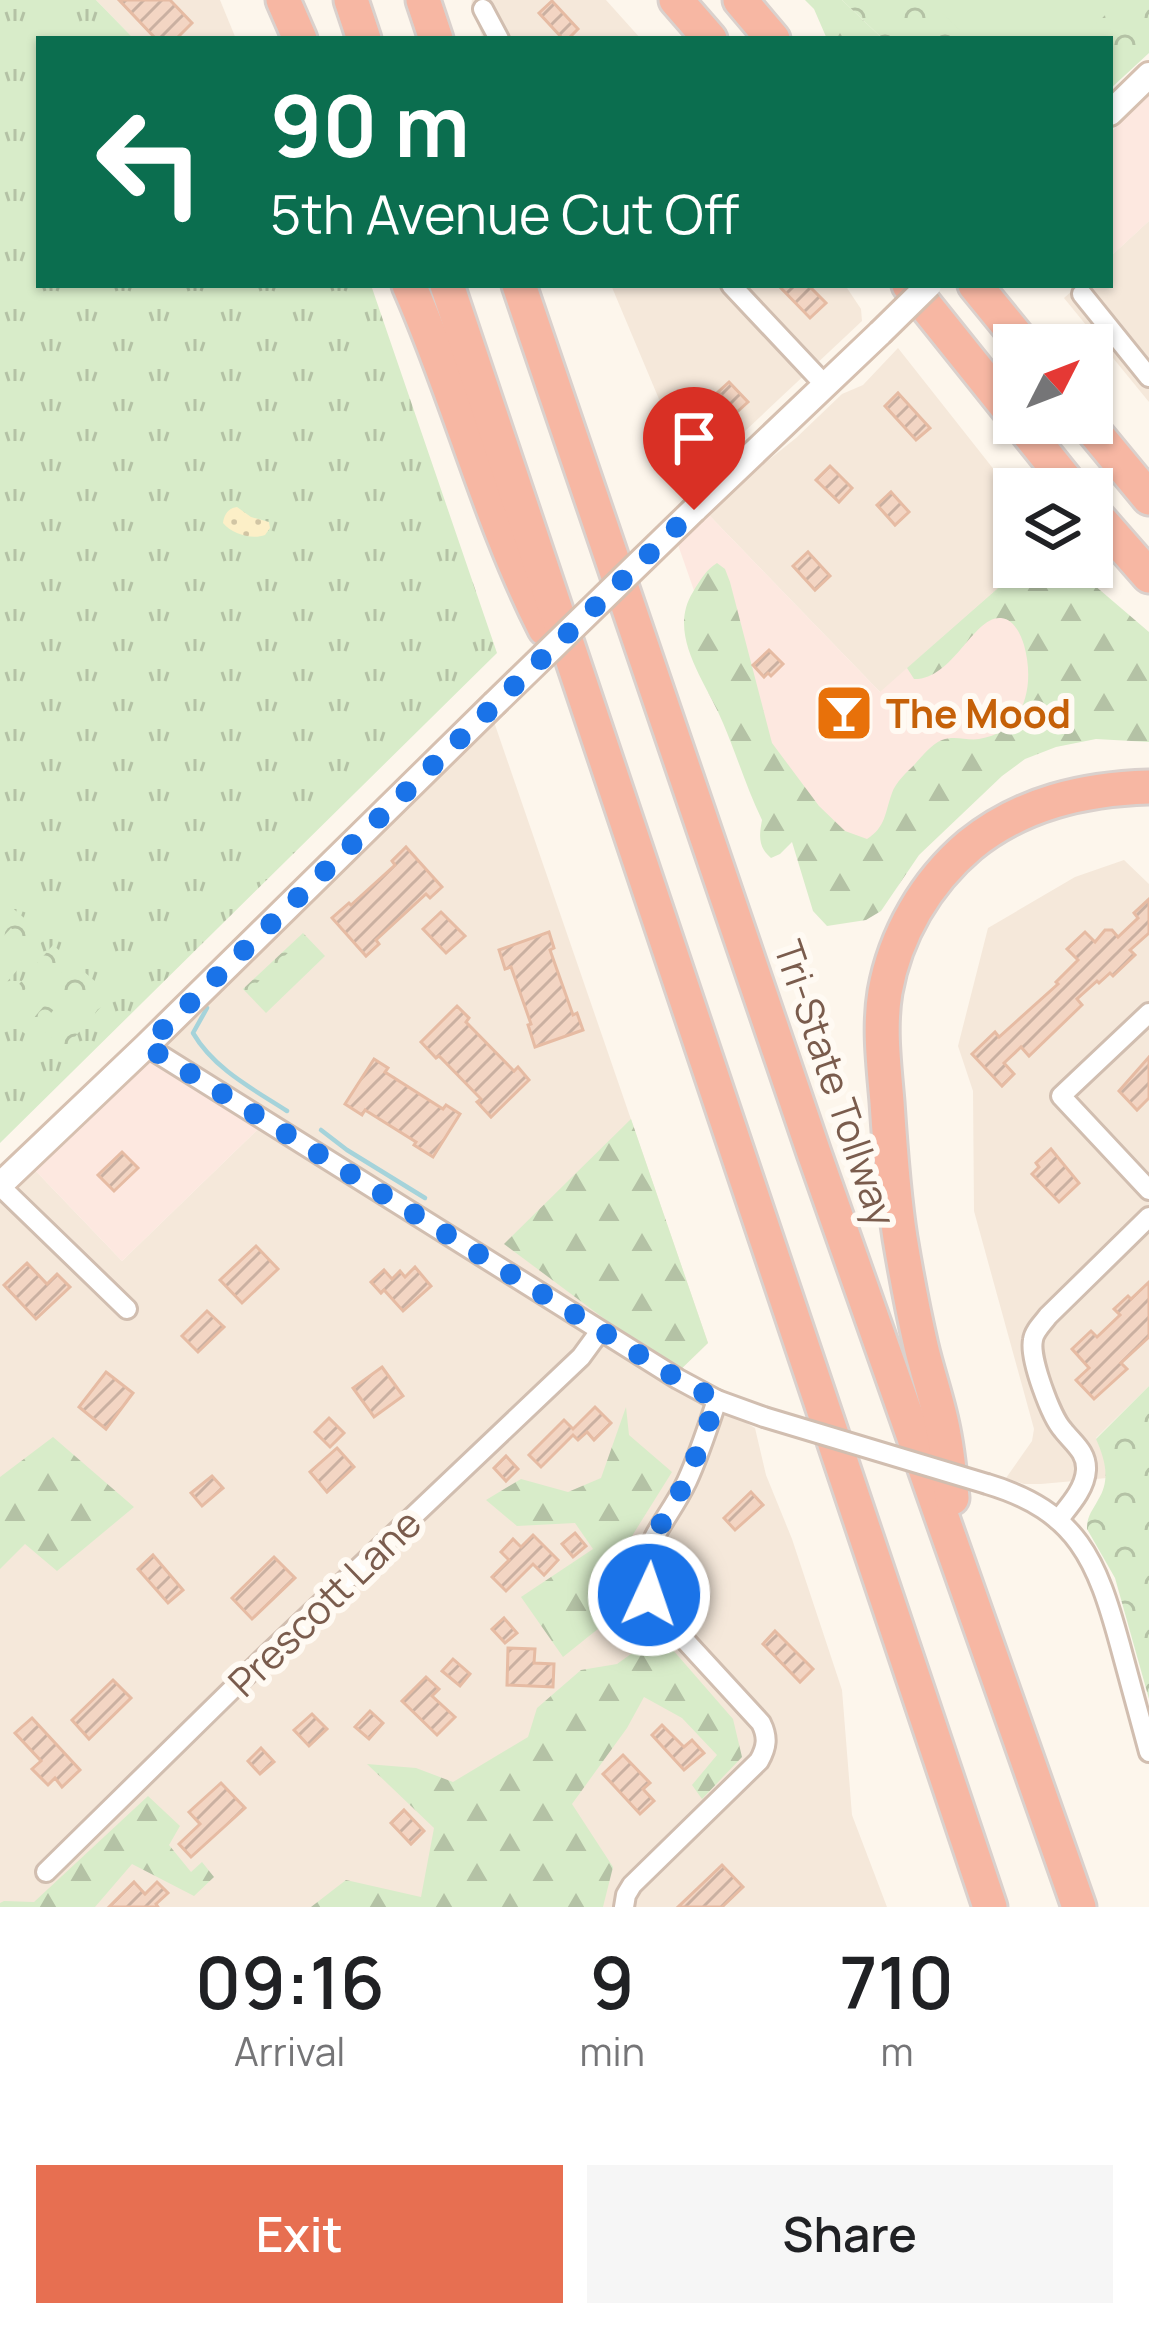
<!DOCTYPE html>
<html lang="en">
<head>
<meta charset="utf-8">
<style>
	body { margin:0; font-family:Manrope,sans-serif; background:#f6f6f6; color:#202124; height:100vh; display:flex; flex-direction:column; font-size:45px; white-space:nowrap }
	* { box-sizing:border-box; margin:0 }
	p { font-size:39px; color:#757577 }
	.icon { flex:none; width:66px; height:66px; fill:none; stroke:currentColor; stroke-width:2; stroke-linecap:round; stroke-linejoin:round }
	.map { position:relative; height:1907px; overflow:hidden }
	.drawer { display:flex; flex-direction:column; background:#fff; flex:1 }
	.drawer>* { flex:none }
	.hud { position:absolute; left:36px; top:36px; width:1077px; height:252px; border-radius:0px; box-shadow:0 3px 9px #0004; background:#0b6e4f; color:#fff; overflow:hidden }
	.needle { width:78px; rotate:48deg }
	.buttons { position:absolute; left:993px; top:324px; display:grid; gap:24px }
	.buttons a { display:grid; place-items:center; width:120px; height:120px; border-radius:0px; background:#fff; box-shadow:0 3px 9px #0004; font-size:60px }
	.pin { position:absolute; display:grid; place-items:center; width:102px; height:102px; color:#fff; margin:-123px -51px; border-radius:50% 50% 50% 0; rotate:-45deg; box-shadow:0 0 12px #0007 }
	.pin .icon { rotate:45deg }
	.me { position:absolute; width:132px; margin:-66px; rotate:3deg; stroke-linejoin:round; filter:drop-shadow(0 0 9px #0008) }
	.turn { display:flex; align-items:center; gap:42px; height:252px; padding:0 36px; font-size:54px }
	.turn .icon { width:156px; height:156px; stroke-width:2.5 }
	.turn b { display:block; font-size:84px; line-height:102px }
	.eta { display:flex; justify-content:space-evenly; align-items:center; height:204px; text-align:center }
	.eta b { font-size:72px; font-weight:600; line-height:84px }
	.button { display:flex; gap:24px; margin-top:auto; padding:24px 36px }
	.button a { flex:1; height:138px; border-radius:0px; background:#e76f51; color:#fff; font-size:48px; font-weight:600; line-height:138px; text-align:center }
	.button a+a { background:#f6f6f6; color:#202124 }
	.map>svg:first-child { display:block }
</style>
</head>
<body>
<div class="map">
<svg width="1149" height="1907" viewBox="0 0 1149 1907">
	<defs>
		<pattern id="grass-tufts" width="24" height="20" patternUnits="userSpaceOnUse" patternTransform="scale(3)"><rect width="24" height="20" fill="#d8ecc9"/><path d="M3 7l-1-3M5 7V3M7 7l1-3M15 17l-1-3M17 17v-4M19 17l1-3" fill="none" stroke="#b4c2a5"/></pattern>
		<pattern id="forest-firs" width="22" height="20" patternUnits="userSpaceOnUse" patternTransform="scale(3)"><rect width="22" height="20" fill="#d8ecc9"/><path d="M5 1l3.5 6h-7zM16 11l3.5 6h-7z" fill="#b4c2a5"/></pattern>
		<pattern id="sand-dots" width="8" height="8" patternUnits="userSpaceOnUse" patternTransform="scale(3)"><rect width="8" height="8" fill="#fcefc7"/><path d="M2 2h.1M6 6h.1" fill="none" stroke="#d1c5a4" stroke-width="1.8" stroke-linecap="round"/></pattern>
		<pattern id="park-crowns" width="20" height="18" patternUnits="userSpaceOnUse" patternTransform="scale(3)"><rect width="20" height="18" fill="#d8ecc9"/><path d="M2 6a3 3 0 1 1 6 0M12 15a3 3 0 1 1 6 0" fill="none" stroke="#b4c2a5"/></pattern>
		<pattern id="building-hatch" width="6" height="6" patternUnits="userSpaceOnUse" patternTransform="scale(3)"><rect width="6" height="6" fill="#f3d5c3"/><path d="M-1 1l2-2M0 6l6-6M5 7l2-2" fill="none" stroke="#cab0a1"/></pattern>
	</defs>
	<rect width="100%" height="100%" fill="#fdf6ec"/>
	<!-- residential -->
	<g fill="#f5e8da">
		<path d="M96 0H220L236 39H134Z"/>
		<path d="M472 0H606L641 39H483L471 6Z"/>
		<path d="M1149 221V402L1064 298 1079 285H1110V257Z"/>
		<path d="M611 285H845L861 309 862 321 693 480Z"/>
		<path d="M898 348 1014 495V567H1022L881 693 705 511 796 438 842 394 863 385Z"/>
		<path d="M493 719 708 1343 677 1373 157 1045Z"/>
		<path d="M1124 860 1149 884V1386L1096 1438 1104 1458 1107 1478 1041 1484H1024L1006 1478 1032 1441 1034 1429 974 1211 973 1091 958 1046 988 928 1075 877Z"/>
		<path d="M258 1129 608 1343 755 1428 766 1475 792 1539 842 1690 852 1815 887 1907H0V1196L31 1166 122 1261Z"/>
	</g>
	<!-- commercial -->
	<g fill="#fde8e0">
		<path d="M1149 94V221L1110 257V133Z"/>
		<path d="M705 511 880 692 993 592 1080 693 856 883 806 838 781 840 676 539Z"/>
		<path d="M149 1054 258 1129 122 1261 31 1166Z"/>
	</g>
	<!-- grass -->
	<path fill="url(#grass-tufts)" d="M0 0H96L134 39H39V285H371L497 653 0 1143Z"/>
	<!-- forest -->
	<g fill="url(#forest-firs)">
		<path d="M805 0H842L883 39H827L814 9Z"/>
		<path d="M717 563 725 569 730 582 772 743 819 806 845 831 867 839C886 827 885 812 892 793 895 783 907 772 915 764 922 756 932 744 942 740 955 735 967 741 979 739 1026 732 1035 684 1024 645 1021 635 1014 619 1001 618 974 615 953 680 914 679L907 668 1022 567H1073L1149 632V742L1096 739 1056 747 1025 759 1002 776 919 855 881 911 866 920 827 926 813 911 792 842 780 854 771 858C758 847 759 836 762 820 747 789 737 756 723 723 707 683 666 635 693 592 700 580 706 570 717 563Z"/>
		<path d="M631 1119 708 1343 677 1373 504 1244Z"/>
		<path d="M626 1407 629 1435 672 1472 627 1544 629 1604 563 1657 521 1597 593 1549 575 1523 517 1526 486 1500 521 1479 568 1492 601 1478Z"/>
		<path d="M53 1437 134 1507 57 1571 25 1544 0 1569V1477Z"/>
		<path d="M659 1634 733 1719 742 1757 702 1799 692 1785 717 1755 682 1718 644 1697 627 1728 572 1804 613 1867 603 1907H311L346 1880 421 1897 434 1828 367 1764 416 1768 453 1782 528 1737 537 1708 581 1670 617 1664Z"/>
		<path d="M148 1796 180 1826 169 1845 191 1872 202 1862 214 1877 194 1896 132 1864 95 1907H0V1903L4 1901 34 1902Z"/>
	</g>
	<!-- sand -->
	<path fill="url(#sand-dots)" d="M237 507 251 517 269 522 270 528 265 535C252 540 232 534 223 523 224 515 228 508 237 507Z"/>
	<!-- park -->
	<g fill="url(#park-crowns)">
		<path d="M842 0H1149V53L1110 89V39H883Z"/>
		<path d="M0 897 46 937 0 990Z"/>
		<path d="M303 933 325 956 266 1013 243 989Z"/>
		<path d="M53 945 111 995 55 1060 0 1012V1006Z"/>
		<path d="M1149 1386V1699L1115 1578 1087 1529C1087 1515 1092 1512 1098 1500 1111 1479 1105 1460 1096 1439Z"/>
	</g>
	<!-- pitch -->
	<g fill="#d8ecc9">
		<path d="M944 0H1121L1080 39H968L937 7Z"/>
		<path d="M11 928 30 945 0 979V940Z"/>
		<path d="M296 945 313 963 272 1001 256 984Z"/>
		<path d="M49 962 68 978 32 1020 13 1003Z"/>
		<path d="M75 985 95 1002 58 1043 39 1027Z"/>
	</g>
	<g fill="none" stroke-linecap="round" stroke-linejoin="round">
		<!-- stream -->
		<g stroke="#a5d3da" stroke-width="4.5">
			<path d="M207 1008 193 1033C214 1069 253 1089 287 1111"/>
			<path d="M321 1130 347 1150 425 1198"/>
		</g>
	</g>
	<!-- building -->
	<g fill="url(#building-hatch)" stroke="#e6bba3" stroke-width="3">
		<path d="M119 0H170L192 23 176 39H156Z"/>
		<path d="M552 1 578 29 568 39H563L539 13Z"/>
		<path d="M778 285H808L826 303 810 318Z"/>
		<path d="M729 382 748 402 737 412 718 392Z"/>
		<path d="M898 393 930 428 916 440 885 406Z"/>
		<path d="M830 466 852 488 839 502 816 480Z"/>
		<path d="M891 492 909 512 895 525 877 505Z"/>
		<path d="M808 552 830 576 815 590 793 566Z"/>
		<path d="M769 650 783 664 771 676 768 673 764 677 753 665Z"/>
		<path d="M847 692 855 701 852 704 869 723 852 738 827 711Z"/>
		<path d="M406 847 442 887 430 898 426 894 376 940 379 944 366 956 332 918 349 903 351 905 395 865 392 861Z"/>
		<path d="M1149 899V933L1130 950 1135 955 1113 976 1110 973 1099 983 1097 981 1077 999 1082 1005 1029 1056 1021 1047 1004 1063 1014 1074 1002 1086 972 1054 995 1032 999 1037 1058 984 1056 982 1078 960 1067 949 1085 932 1095 942 1105 930H1112L1118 937 1138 918 1134 913Z"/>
		<path d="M441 912 465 936 446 953 423 929Z"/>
		<path d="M549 932 554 948 550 950 573 1015 577 1013 583 1030 535 1047 528 1025 531 1024 511 967 505 969 499 950Z"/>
		<path d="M457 1006 469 1018 466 1022 514 1071 518 1067 529 1080 491 1117 477 1102 481 1099 439 1056 436 1058 421 1042Z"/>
		<path d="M1149 1057V1098L1137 1110 1119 1091Z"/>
		<path d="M374 1059 388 1068 385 1072 443 1109 446 1105 460 1114 433 1157 414 1145 416 1142 365 1110 362 1115 345 1104Z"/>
		<path d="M1051 1149 1079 1183 1059 1202 1032 1174 1039 1167 1036 1163Z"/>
		<path d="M122 1152 138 1168 114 1191 98 1175Z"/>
		<path d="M256 1246 278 1269 242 1303 220 1280Z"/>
		<path d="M27 1263 47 1284 57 1274 70 1287 36 1319 4 1285Z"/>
		<path d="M415 1267 431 1286 403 1311 384 1290 381 1293 371 1282 384 1270 392 1279 400 1271 405 1277Z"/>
		<path d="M1149 1282V1337L1121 1363 1127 1369 1094 1399 1076 1380 1089 1368 1072 1349 1091 1331 1097 1337 1120 1315 1114 1309 1128 1296 1131 1299Z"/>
		<path d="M207 1311 224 1327 198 1352 182 1336Z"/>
		<path d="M382 1367 403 1396 374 1417 353 1388Z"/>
		<path d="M106 1372 133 1393 106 1429 79 1407Z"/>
		<path d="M595 1407 611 1423 594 1440 587 1432 578 1440 573 1435 541 1467 529 1455 564 1420 573 1429Z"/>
		<path d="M329 1418 344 1433 330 1447 315 1432Z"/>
		<path d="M337 1448 354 1467 327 1492 310 1472Z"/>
		<path d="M506 1456 518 1469 506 1481 494 1468Z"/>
		<path d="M212 1476 223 1488 202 1506 191 1493Z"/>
		<path d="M751 1492 763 1505 735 1530 724 1518Z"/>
		<path d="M575 1533 586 1546 573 1557 562 1544Z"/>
		<path d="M533 1535 558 1560 544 1575 533 1564 506 1591 492 1577 509 1560 501 1552 513 1539 521 1547Z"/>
		<path d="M153 1555 183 1590 168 1603 138 1569Z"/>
		<path d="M274 1557 295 1578 252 1619 232 1598Z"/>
		<path d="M504 1618 517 1633 505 1643 492 1629Z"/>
		<path d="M775 1631 813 1669 800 1682 763 1644Z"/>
		<path d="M508 1648 535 1649 534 1663 554 1664 553 1687 507 1685Z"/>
		<path d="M453 1659 470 1674 460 1686 442 1671Z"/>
		<path d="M426 1677 439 1689 432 1696 455 1717 437 1735 402 1701Z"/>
		<path d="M113 1680 131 1698 89 1739 72 1720Z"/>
		<path d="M370 1711 383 1723 369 1739 355 1727Z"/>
		<path d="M312 1714 327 1729 309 1746 294 1730Z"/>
		<path d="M32 1718 80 1770 62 1787 55 1778 48 1785 32 1769 41 1761 15 1733Z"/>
		<path d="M662 1725 684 1747 692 1740 704 1753 684 1770 652 1735Z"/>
		<path d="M261 1748 274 1762 260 1774 248 1761Z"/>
		<path d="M623 1755 650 1783 643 1789 654 1801 640 1814 603 1774Z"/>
		<path d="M221 1783 245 1808 191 1857 179 1844 200 1824 189 1812Z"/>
		<path d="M404 1810 424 1831 411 1844 391 1823Z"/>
		<path d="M722 1865 743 1887 722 1907H678Z"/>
		<path d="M134 1882 145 1894 157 1882 168 1893 156 1904 158 1907H109Z"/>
	</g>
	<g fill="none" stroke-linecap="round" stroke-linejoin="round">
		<!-- street casing -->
		<g stroke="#d1beb0" stroke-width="24">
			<g id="street">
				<path d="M483 9 499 39"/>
				<path d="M731 285 825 385"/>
				<path d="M1082 294 1149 377"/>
				<path d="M1149 1013 1061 1096 1149 1190"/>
				<path d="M146 1046 678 1379 717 1400 764 1417"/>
				<path d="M0 1186 127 1309"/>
				<path d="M987 1484C1078 1511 1097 1561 1120 1645 1130 1681 1139 1716 1149 1752"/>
				<path d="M1058 1520C1069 1506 1085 1489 1086 1470 1087 1452 1073 1443 1063 1430 1051 1417 1029 1358 1033 1340 1034 1331 1043 1323 1048 1316L1149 1217"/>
				<path d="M46 1872 268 1654 581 1357 600 1331"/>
				<path d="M624 1907 626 1895 632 1885 759 1761C767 1747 768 1737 761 1723L659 1612C625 1553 663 1532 687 1481 699 1455 708 1427 717 1400"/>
			</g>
		</g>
		<!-- secondary casing -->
		<g stroke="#d6c0b0" stroke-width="30">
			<g id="secondary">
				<path d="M1110 113 1149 75"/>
				<path d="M694 510 880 333"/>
				<path d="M0 1185 146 1046 494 704"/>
			</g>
		</g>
		<!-- highway casing -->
		<g stroke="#dad1cd" stroke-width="39">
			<g id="highway">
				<path d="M283 0 300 39"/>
				<path d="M351 0 364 39"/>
				<path d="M423 0 436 39"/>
				<path d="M676 0 710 39"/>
				<path d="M740 0 773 39"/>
				<path d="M409 285C459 398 489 519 545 629"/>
				<path d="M447 285 990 1907"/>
				<path d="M519 285 814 1153 1079 1907"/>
				<path d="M909 285 1014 416"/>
				<path d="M975 285 1024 345"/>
				<path d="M1020 423 1073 489"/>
				<path d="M1087 423 1149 498"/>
				<path d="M1092 511 1149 576"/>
				<path d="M952 1498C950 1477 948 1456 944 1435 939 1405 928 1376 921 1346 913 1311 906 1274 900 1238 893 1193 890 1148 887 1102 884 1066 879 1028 885 992 895 935 926 882 970 845 1022 803 1084 789 1149 787"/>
			</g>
		</g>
		<!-- street -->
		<use href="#street" stroke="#fff" stroke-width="18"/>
		<!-- secondary -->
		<use href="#secondary" stroke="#fff" stroke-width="24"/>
		<!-- highway -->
		<use href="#highway" stroke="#f7b7a3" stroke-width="33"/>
		<!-- street-bridge casing -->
		<g stroke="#d1beb0" stroke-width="24" stroke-linecap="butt">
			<path id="street-bridge" d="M764 1417 987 1484"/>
		</g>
		<!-- secondary-bridge casing -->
		<g stroke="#d6c0b0" stroke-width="30" stroke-linecap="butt">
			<g id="secondary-bridge">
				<path d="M880 333 929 285"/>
				<path d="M494 704 694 510"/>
			</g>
		</g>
		<!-- street-bridge -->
		<use href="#street-bridge" stroke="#fff" stroke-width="18"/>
		<!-- secondary-bridge -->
		<use href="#secondary-bridge" stroke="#fff" stroke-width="24"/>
	</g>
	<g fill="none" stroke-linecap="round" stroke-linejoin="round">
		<!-- route -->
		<path stroke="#1a73e8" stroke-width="21" stroke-dasharray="0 37.8" d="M649 1595 645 1579 648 1546 687 1480 717 1400 678 1379 146 1046 694 510"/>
	</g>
	<!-- icons -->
	<defs>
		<g id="bar-square" transform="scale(3)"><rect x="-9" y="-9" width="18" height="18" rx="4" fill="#e8710a" stroke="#fffaf3"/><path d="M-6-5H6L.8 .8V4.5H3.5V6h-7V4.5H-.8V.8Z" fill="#fff"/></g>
	</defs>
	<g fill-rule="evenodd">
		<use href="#bar-square" x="844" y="713"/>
	</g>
	<g text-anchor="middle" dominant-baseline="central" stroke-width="12" stroke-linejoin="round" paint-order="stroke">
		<!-- food labels -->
		<g font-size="39" font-weight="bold" fill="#c56008" stroke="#fffaf3" text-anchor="start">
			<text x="886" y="713">The Mood</text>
		</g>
		<!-- street labels -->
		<g font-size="39" fill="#7a5c4d" stroke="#fffaf3">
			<text transform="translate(836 1083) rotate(71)">Tri-State Tollway</text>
			<text transform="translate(324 1602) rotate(-44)">Prescott Lane</text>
		</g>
	</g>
</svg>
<div class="buttons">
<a><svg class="needle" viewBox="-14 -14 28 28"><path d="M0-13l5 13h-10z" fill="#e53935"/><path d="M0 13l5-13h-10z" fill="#757577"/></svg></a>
<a><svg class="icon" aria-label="layers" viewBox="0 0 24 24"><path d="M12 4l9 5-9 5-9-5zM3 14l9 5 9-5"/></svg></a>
</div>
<div class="pin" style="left:694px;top:510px;background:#d93025"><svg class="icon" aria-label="arrive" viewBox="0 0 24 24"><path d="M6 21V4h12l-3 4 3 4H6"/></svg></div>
<svg class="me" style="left:649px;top:1595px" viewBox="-20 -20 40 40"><circle r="17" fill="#1a73e8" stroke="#fff" stroke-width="3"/><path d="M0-11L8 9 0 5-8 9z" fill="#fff"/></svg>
<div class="hud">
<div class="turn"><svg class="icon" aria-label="left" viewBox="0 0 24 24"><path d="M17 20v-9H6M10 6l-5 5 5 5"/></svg><div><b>90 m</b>5th Avenue Cut Off</div></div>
</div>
</div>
<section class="drawer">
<div class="eta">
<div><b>09:16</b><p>Arrival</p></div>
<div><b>9</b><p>min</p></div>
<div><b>710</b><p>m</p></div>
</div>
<div class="button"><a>Exit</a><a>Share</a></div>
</section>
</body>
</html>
